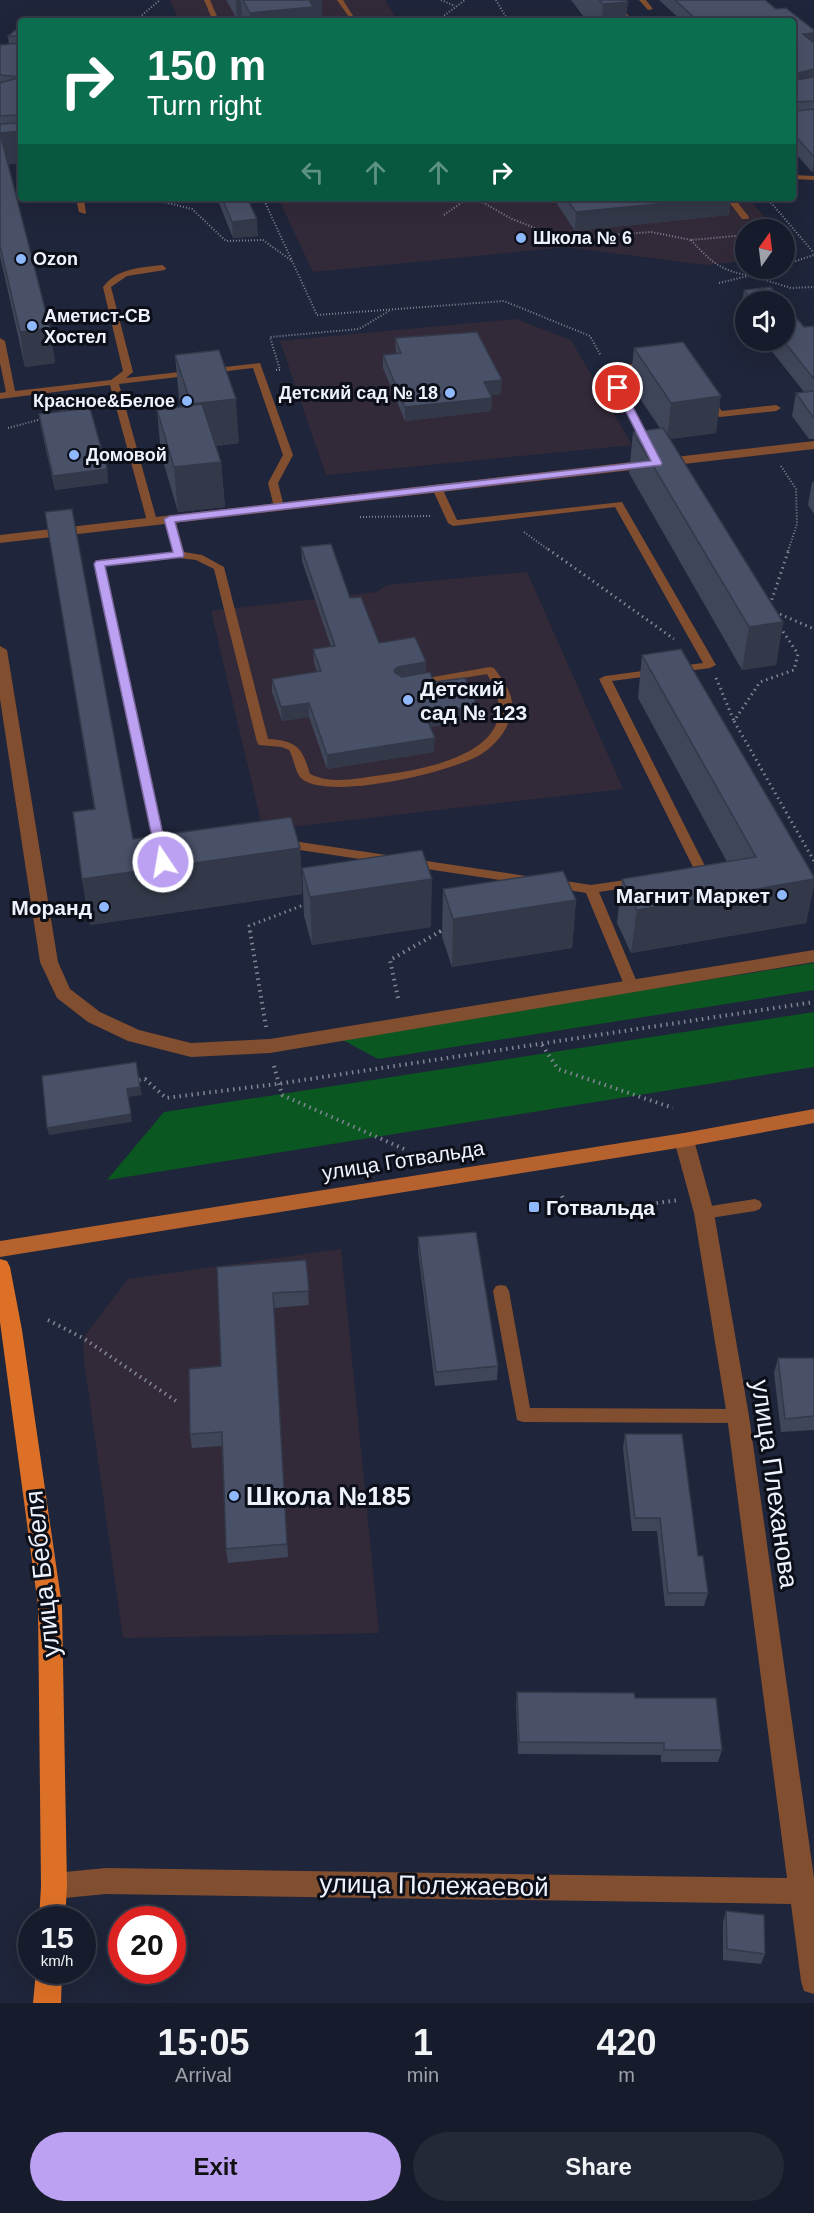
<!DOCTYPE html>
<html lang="en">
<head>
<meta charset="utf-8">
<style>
	body { margin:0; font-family:Helvetica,sans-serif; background:#242938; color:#f1f3f6; height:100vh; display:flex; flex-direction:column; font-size:22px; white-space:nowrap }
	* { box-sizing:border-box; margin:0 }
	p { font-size:20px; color:#9ea1a9 }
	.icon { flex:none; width:33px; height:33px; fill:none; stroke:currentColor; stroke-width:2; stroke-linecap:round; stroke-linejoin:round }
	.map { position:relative; height:2003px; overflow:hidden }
	.panel { display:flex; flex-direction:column; background:#171c2c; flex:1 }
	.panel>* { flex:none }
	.top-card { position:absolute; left:18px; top:18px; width:778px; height:183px; border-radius:6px; box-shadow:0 6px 24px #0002,0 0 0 2px #363a48; background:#0b6e4f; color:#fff; overflow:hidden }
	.needle { width:39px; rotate:14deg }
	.fabs { position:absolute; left:735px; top:219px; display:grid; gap:12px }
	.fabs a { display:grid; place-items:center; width:60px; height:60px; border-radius:50%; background:#171c2c; box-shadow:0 6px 24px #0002,0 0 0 2px #363a48; font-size:30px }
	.speed { position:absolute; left:18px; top:1906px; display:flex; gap:12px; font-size:30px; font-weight:700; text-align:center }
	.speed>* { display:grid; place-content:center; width:78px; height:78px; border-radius:50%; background:#171c2c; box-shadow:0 6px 24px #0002,0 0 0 2px #363a48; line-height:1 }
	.speed small { font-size:15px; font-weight:400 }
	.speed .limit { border:9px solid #d22; background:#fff; color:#111 }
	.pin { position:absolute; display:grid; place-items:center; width:51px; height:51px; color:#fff; margin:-26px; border:3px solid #fff; border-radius:50%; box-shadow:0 2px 6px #0007 }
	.me { position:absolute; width:66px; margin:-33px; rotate:348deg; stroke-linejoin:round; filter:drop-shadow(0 0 4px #0008) }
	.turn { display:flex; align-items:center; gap:21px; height:126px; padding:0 30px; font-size:27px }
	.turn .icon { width:78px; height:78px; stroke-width:2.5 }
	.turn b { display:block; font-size:42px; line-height:51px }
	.lanes { display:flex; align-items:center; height:57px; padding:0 30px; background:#0003; justify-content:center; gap:30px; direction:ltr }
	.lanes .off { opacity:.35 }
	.eta { display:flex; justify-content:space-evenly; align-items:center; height:102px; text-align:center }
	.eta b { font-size:36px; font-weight:700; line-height:42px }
	.button { display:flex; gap:12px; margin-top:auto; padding:12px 30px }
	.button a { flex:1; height:69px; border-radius:36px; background:#bca0f2; color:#111; font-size:24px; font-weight:700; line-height:69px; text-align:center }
	.button a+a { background:#242938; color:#f1f3f6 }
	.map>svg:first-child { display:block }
</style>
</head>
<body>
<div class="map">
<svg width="814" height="2003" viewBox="0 0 814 2003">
	<rect width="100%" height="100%" fill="#1f253a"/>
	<!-- education -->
	<g fill="#332a39">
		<path d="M170 0H385L398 21H179Z"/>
		<path d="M278 198H748L775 229 746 230 745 261 705 265 567 247 313 272Z"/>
		<path d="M516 319 571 340 632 445 326 475 280 341Z"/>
		<path d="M527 572 623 789 263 830 211 611 376 592 387 585Z"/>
		<path d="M341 1249 379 1633 123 1638 84 1360 83 1338 128 1279Z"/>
	</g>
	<!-- green -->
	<g fill="#0b5722">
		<path d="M814 963V990L378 1059 339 1038Z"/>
		<path d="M814 1012V1067L107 1180 164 1112Z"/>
	</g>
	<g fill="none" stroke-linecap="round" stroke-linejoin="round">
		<!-- path-far2 -->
		<g stroke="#818696" stroke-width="2" stroke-dasharray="1 2" stroke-linecap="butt">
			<path d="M441 0 455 6"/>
			<path d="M496 0 507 19 499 21"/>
			<path d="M135 21 160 0"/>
			<path d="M437 21 465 0"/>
			<path d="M148 198 192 209 226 241 263 240 292 261"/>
			<path d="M263 198 317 315 504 301 590 336 601 356"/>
			<path d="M475 198 512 219 563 239 651 232 691 240 746 235"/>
			<path d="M767 198 814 253"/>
			<path d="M444 215 468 198"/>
			<path d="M691 240C712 263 721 271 752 276"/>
			<path d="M784 265 814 255"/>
			<path d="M774 268 752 276 791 288 814 287"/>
			<path d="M719 283 748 276"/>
			<path d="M276 370H280L270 337 359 329 389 311"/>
			<path d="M57 413 78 404"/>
			<path d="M8 428 42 419"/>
			<path d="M781 466 796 489 797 524 788 551"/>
			<path d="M360 517 431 516"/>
			<path d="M524 532 550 551"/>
		</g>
		<!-- path-far1 -->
		<g stroke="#818696" stroke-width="3" stroke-dasharray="1.5 4" stroke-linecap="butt">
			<path d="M548 549 674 639"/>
			<path d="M770 605 789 549"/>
			<path d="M775 612 814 629"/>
			<path d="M780 627 798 654 794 670 760 682 734 721 814 861"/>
			<path d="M716 678 734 721"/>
			<path d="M250 932 249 926 306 904"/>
			<path d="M439 932 446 928"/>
		</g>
		<!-- path -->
		<g stroke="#818696" stroke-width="4" stroke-dasharray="1.5 4.5" stroke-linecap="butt">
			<path d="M250 931 266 1027"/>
			<path d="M398 998 390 960 441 931"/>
			<path d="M542 1045 558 1069 673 1108"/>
			<path d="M274 1066 282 1095 404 1149"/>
			<path d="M139 1080 145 1079 166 1098 277 1084 814 1002"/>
			<path d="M562 1196 570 1215 679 1200"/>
			<path d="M48 1320 83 1338 176 1401"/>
		</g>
		<!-- lane -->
		<g fill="#824e30" fill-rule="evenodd">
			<path d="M204 0H210L219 21H213Z"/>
			<path d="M337 0H343L355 19 345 21 349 17Z"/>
			<path d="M608 0H615L633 21H626Z"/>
			<path d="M639 0H646L653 9 648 10Z"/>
			<path d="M794 175 814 176V180L794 179Z"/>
			<path d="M76 198H84L86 214 79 212Z"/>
			<path d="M726 198H734L749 217 748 219H742Z"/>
			<path d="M162 265 166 268 165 270 127 276 111 287 133 372 126 378 260 363 293 455 278 483 284 507 283 509H275L274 507 268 483 283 455 253 368 119 384 157 521 152 524 147 521 110 385 0 399V393L6 392 0 363V338L5 341 15 391 111 380 123 371 103 287C117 268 140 268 162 265Z"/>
			<path d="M648 363 651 364V368L615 371 653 445 648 448 643 445 604 369 609 366Z"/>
			<path d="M709 397 712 398 722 411 776 405 781 408 776 411 720 417 717 416 704 400Z"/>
			<path d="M437 485 442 488 457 520 622 502 716 665 710 668 612 681 708 872 706 875 690 878 684 874 686 871 694 869 599 679 605 676 703 663 615 507 453 526 448 523 432 488Z"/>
			<path d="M170 516 175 519 184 552 202 555 224 567 268 739C297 741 302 747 310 774 332 785 359 778 382 775 436 768 533 748 487 674L416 686 410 683 416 680 490 667 494 668C501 678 512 691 512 704 512 725 499 742 483 753 455 772 329 801 302 779 295 773 294 758 289 750L282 747 259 745 257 742 214 569 196 560 179 558 105 566 167 852 165 855H157L94 563 99 560 173 552 165 519Z"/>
			<path d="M293 841 533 877 539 881 533 885 293 849 282 850 276 846 278 843Z"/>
			<path d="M639 878 645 882 643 885 599 892 639 987 632 992 625 987 586 893 552 887 546 883 552 879 591 885Z"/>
			<path d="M755 1199 760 1201 762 1205 760 1209 755 1211 704 1219 699 1217 697 1213 699 1209 704 1207Z"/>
			<path d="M501 1285 506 1286 509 1291 530 1408 738 1409 744 1411 746 1416 744 1421 738 1423 523 1422 517 1420 493 1291 496 1286Z"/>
		</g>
		<!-- street -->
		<g fill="#824e30" fill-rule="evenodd">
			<path d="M814 441V449L0 543V535Z"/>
			<path d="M0 646 7 650 58 962 70 989 100 1012 139 1030 191 1043 270 1039 814 950V962L270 1053 191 1057 128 1041 88 1022 57 998 40 962 0 699Z"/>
			<path d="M684 1133 691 1135 694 1140 714 1213 749 1416 814 1878V1994L804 1991 801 1981 791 1904 106 1894 54 1899 45 1895 41 1886 45 1877 54 1873 106 1868 787 1878 727 1416 694 1213 674 1140 677 1135Z"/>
		</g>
		<!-- secondary -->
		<path fill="#b5622e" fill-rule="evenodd" d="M814 1109V1123L684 1147 0 1257V1241L684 1133Z"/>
		<!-- primary -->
		<g fill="#dd7027" fill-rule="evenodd">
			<path d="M0 1259 7 1261 10 1267 22 1330 62 1606 67 1886 65 1920H39L41 1886 38 1606 0 1322Z"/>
			<path d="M36 1971H62L61 2003H33Z"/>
		</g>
	</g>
	<!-- wall -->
	<g fill="#3f4659">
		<path d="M226 0H322V21H244L242 18 237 19Z"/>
		<path d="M571 0H626V21H587Z"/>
		<path d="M659 0H765L776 9 814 30V172H812L796 154H794V21H682Z"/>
		<path d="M21 26V163L8 164 50 328 55 363 25 367 0 256V45L9 44 8 36Z"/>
		<path d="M217 198H247L258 236 233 238Z"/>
		<path d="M553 198H731L729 215 575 231Z"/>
		<path d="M744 290 783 302H746V318L741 311Z"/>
		<path d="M814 326V439H809L792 416 796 393 804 392 763 340H784L804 327Z"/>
		<path d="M395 338 501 394 491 395 492 398 491 411 405 421 383 368V355L396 354Z"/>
		<path d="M634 348 716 433 670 439 783 622 776 665 742 670 629 473 633 432 660 428 630 384Z"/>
		<path d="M175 355 239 443 216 446 221 462 225 507 178 512 161 454 157 410 181 407 179 398Z"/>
		<path d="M39 414 107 469 108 483 55 490 41 428Z"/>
		<path d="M812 482H814V514L808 505Z"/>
		<path d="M45 512 133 839 300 848 302 894 90 925 82 879 94 809Z"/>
		<path d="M301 547 350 598 379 643 426 662V673L434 682 477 720 430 727 434 752 327 769 309 717 282 721 272 692V679L317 672 314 663 313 649 331 647 302 561Z"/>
		<path d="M642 655 814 877V885L806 923 631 953 617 923 622 879 727 862 638 698Z"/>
		<path d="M302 868 431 927 312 945 304 916Z"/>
		<path d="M443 889 576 900 572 948 452 967 442 937Z"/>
		<path d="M418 1237 498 1366 497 1380 435 1386 418 1251Z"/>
		<path d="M306 1260 309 1305 274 1308 288 1557 228 1563 226 1549 222 1446 192 1448 190 1434 221 1366 217 1267Z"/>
		<path d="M778 1358H814V1430L781 1432 774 1373Z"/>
		<path d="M625 1434 698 1556 708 1593 704 1606H665L657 1531H632L623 1448Z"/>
		<path d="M517 1692 635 1698 722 1750 718 1762H661V1755L518 1754 516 1704Z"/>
		<path d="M726 1911 765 1954 761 1964 723 1960V1922Z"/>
	</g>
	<!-- shaded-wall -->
	<g fill="#333949">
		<path d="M236 0H241L242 18 237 19Z"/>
		<path d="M309 0H322V21H251L250 13Z"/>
		<path d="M628 2 626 21H602L603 4Z"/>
		<path d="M814 33V47L803 34Z"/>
		<path d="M814 69V83L794 88V74Z"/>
		<path d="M21 131V163L5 165 0 133Z"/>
		<path d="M798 139 796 154H794V140Z"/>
		<path d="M814 158V172H812Z"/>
		<path d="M716 198H731L729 215 575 231 576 212Z"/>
		<path d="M257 219 258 236 233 238 232 222Z"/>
		<path d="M50 328 55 363 25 367 20 332Z"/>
		<path d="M502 380 501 394 484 396V382Z"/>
		<path d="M721 396 716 433 667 439 671 403Z"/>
		<path d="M492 398 491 411 405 421V407Z"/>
		<path d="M236 399 239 443 195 449 191 404Z"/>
		<path d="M221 462 225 507 178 512 174 467Z"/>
		<path d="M107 469 108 483 55 490 53 476Z"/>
		<path d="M783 622 776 665 742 670 749 627Z"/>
		<path d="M426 662V676L398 681 394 670 398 667Z"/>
		<path d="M309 703V717L282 721 281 707Z"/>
		<path d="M477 706V720L424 728 425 714Z"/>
		<path d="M435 738 434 752 327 769V755Z"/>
		<path d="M300 848 302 894 90 925 82 879Z"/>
		<path d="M432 879 431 927 312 945 310 897Z"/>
		<path d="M814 879V885L806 923 631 953 637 910Z"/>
		<path d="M576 900 572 948 452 967 453 919Z"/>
		<path d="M140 1087 142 1095 128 1097 127 1089Z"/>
		<path d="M131 1114 132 1122 49 1135 47 1128Z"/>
	</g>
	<!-- building -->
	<g fill="#495168" stroke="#333949" stroke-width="1.5">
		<path d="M243 0H309L313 7 250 13Z"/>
		<path d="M599 0H626L628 2 603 4Z"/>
		<path d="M675 0H765L776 9 786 8 814 30V33L803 34 814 43V69L794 74 796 80 814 77V101L796 102 794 108 796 111 814 109V157L798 139 794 140V21H698Z"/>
		<path d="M21 26V77L0 75V45L19 43V36H8Z"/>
		<path d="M21 77V131L0 133 50 328 20 332 0 246V124L17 123 18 115 0 116V83Z"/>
		<path d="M222 198H247L257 219 232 222Z"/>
		<path d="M566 198H716L576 212Z"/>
		<path d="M771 287 783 302H753L744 290Z"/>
		<path d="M784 303 804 327 814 326V379L783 340H784Z"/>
		<path d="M477 332 502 380 484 382 492 398 405 407 383 355 401 353 395 338Z"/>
		<path d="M683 342 721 396 671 403 634 348Z"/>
		<path d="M219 350 236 399 191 404 175 355Z"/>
		<path d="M814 391V417H813L796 393Z"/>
		<path d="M202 404 221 462 174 467 157 410Z"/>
		<path d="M90 408 107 469 53 476 39 414Z"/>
		<path d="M663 428 783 622 749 627 633 432Z"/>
		<path d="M72 509 133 839 291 817 300 848 82 879 73 812 95 809 45 512Z"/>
		<path d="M331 544 350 598 361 597 379 643 415 637 426 662 398 667 394 670 395 673 402 677 430 672 434 682 465 678 477 706 425 714 435 738 327 755 309 703 281 707 272 679 321 671 313 649 335 646 301 547Z"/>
		<path d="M681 649 814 877V879L637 910 622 879 756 857 642 655Z"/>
		<path d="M422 850 432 879 310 897 302 868Z"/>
		<path d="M563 871 576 900 453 919 443 889Z"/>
		<path d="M136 1062 140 1087 127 1089 131 1114 47 1128 42 1076Z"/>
		<path d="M476 1232 498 1366 436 1372 418 1237Z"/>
		<path d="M306 1260 309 1291 273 1293 287 1544 226 1549 222 1432 190 1434 189 1369 221 1366 217 1267Z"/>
		<path d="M778 1358H814V1416L785 1419Z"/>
		<path d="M625 1434H682L698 1556H703L708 1593H668L660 1518H635Z"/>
		<path d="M517 1692 634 1693 635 1698H716L722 1750H664V1743L519 1742Z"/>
		<path d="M726 1911 764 1915 765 1954 727 1949Z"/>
	</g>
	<!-- route -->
	<path fill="#bca0f2" stroke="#7a689d" stroke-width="1.5" d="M618 385 623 388 662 463 661 465 175 522 184 555 183 557 105 566 169 862 167 865H158L94 564 96 561 173 552 164 519 170 516 651 461 614 388Z"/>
	<!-- markers -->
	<g fill="#90b8fd" stroke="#0c0f18" stroke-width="2">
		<circle cx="521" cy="238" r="6"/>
		<circle cx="21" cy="259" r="6"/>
		<circle cx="32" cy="326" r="6"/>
		<circle cx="450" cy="393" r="6"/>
		<circle cx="187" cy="401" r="6"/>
		<circle cx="74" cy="455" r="6"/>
		<circle cx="408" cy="700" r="6"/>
		<circle cx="782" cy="895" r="6"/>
		<circle cx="104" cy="907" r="6"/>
		<rect x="528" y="1201" width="12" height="12" rx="3"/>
		<circle cx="234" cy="1496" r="6"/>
	</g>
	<g text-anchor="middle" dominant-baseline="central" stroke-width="6" stroke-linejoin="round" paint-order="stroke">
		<!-- far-poi labels -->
		<g font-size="18" font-weight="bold" fill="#eef2fd" stroke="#0c0f18" text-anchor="start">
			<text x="533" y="238">Школа № 6</text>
			<text x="33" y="259">Ozon</text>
			<text x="44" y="316">Аметист-СВ<tspan x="44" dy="21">Хостел</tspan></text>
			<text x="438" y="393" text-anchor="end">Детский сад № 18</text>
			<text x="175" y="401" text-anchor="end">Красное&amp;Белое</text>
			<text x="86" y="455">Домовой</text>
		</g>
		<!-- poi labels -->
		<g font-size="21" font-weight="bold" fill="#eef2fd" stroke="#0c0f18" text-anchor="start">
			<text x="420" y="688">Детский<tspan x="420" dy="24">сад № 123</tspan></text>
			<text x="770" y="895" text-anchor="end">Магнит Маркет</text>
			<text x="92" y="907" text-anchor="end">Моранд</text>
			<text x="546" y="1207">Готвальда</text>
		</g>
		<!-- street labels -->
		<g font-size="21" fill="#eef2fd" stroke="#0c0f18">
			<text transform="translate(403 1160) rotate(-9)">улица Готвальда</text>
		</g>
		<!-- near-street labels -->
		<g font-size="26" fill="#eef2fd" stroke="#0c0f18">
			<text transform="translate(775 1484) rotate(82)">улица Плеханова</text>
			<text transform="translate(42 1574) rotate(-96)">улица Бебеля</text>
			<text transform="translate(434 1885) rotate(1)">улица Полежаевой</text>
		</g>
		<!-- near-poi labels -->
		<g font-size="26" font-weight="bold" fill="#eef2fd" stroke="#0c0f18" text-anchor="start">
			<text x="246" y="1496">Школа №185</text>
		</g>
	</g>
</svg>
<div class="fabs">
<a><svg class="needle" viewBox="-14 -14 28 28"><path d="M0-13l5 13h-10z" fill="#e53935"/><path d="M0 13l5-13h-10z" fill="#9ea1a9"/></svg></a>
<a><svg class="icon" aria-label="sound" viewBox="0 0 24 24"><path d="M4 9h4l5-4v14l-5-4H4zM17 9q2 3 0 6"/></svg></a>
</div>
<div class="speed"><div>15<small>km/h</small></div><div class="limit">20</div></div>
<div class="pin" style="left:618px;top:388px;background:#d93025"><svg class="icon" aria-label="arrive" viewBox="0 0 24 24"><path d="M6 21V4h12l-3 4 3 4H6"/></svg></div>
<svg class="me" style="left:163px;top:862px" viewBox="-20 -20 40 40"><circle r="17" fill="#bca0f2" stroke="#fff" stroke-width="3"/><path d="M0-11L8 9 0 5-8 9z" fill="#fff"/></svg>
<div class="top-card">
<div class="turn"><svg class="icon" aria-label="right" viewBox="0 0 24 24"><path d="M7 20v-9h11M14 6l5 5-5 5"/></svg><div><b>150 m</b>Turn right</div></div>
<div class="lanes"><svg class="icon off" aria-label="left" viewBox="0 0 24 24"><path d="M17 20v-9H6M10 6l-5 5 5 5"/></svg><svg class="icon off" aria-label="ahead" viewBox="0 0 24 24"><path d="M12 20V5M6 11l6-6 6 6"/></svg><svg class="icon off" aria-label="ahead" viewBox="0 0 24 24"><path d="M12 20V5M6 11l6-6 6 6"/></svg><svg class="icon" aria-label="right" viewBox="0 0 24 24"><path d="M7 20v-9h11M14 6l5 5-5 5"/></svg></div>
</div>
</div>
<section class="panel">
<div class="eta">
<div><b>15:05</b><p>Arrival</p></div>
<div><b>1</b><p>min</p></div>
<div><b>420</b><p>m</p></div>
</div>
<div class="button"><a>Exit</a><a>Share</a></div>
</section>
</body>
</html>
